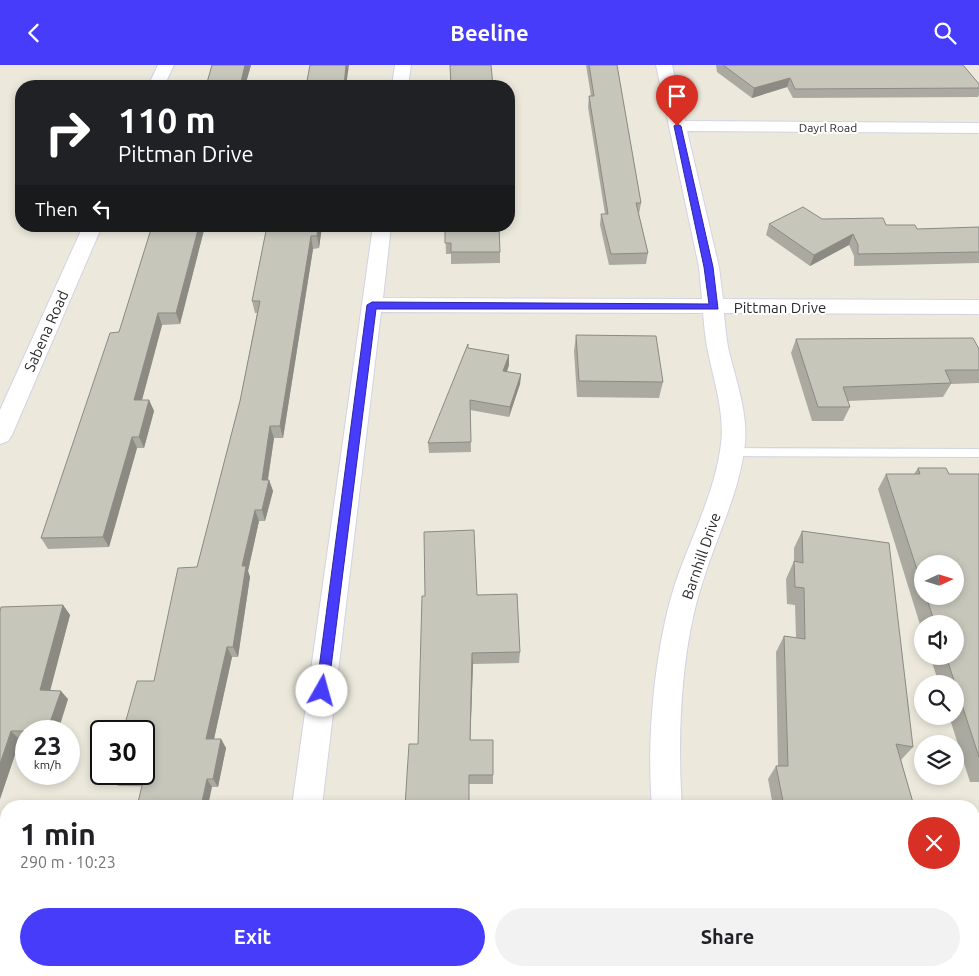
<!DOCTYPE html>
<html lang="en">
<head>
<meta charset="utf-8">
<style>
	body { margin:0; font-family:Ubuntu,sans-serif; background:#f2f2f2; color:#202124; height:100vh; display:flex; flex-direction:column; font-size:19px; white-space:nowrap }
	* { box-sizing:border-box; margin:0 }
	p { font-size:16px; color:#757577 }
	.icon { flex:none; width:28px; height:28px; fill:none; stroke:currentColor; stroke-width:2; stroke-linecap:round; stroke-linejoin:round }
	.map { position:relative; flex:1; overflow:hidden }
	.drawer { position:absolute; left:0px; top:735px; width:980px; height:176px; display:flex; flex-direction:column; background:#fff; border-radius:20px 20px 0 0; box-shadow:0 2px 8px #0003 }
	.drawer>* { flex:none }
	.banner { position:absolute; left:15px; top:15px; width:500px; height:152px; border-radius:20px; box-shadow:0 2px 8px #0003; background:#202124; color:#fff; overflow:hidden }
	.needle { width:32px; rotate:86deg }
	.fabs { position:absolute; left:914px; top:490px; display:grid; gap:10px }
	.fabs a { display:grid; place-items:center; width:50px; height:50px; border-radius:50%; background:#fff; box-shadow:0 2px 8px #0003; font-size:25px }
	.speed { position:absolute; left:15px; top:655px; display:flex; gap:10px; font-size:25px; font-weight:700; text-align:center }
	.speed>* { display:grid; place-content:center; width:65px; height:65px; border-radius:50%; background:#fff; box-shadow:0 2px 8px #0003; line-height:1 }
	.speed small { font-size:12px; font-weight:400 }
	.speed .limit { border:2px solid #111; border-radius:8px; background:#fff; color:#111 }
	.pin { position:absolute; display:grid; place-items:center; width:42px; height:42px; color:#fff; margin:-51px -21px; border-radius:50% 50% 50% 0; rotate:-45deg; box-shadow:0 0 5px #0007 }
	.pin .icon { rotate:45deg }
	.me { position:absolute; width:55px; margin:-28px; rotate:7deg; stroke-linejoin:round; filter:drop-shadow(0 0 4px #0008) }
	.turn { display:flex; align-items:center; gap:18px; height:105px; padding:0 20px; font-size:22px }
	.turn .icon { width:65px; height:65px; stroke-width:2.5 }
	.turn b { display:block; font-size:35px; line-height:42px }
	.then { display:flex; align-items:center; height:48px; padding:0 20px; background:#0003; gap:10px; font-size:19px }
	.round { display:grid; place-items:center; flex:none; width:52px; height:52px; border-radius:26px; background:#f2f2f2 }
	.headline { display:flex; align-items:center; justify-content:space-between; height:85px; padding:0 20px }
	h1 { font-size:30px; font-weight:600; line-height:38px }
	.cta { display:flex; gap:10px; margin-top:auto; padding:10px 20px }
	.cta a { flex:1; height:58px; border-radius:30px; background:#463cfa; color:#fff; font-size:20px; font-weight:600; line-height:58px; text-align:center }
	.cta a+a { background:#f2f2f2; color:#202124 }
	header { display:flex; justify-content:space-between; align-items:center; height:65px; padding:0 20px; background:#463cfa; color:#fff; font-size:22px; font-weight:600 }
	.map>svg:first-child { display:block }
</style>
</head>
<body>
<header><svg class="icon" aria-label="back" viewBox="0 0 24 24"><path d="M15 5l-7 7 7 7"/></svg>Beeline<svg class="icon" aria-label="search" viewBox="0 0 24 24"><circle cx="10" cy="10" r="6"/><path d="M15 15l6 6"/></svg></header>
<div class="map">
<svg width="979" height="911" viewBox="0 0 979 911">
	<rect width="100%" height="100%" fill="#ece9dc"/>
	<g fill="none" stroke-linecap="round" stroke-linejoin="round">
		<!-- lane casing -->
		<g stroke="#d2d2e3" stroke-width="2">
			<path id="lane" d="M731 383 979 384V392L731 391 725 387Z"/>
		</g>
		<!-- street casing -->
		<g stroke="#d2d2e3" stroke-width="2">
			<g id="street">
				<path d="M158 0H174L164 21H148Z"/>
				<path d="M395 0H411L408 21H392Z"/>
				<path d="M656 0H672L685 56 979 58V68L687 66 719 202 723 234 979 235V249L724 248C725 259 726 271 728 282 735 313 748 346 745 378 740 427 717 470 703 516 681 581 677 673 682 741H652C646 675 655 579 676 516 692 470 715 427 721 379 725 347 713 313 707 282 705 271 704 259 703 248L381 247 322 741H292L373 161H391L383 233 702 234 699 202Z"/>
				<path d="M83 161H102L12 370 8 376 0 379V345Z"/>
				<path d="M269 905H303L302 911H268Z"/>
				<path d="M666 905H700L702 911H668Z"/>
			</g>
		</g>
		<!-- lane -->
		<use href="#lane" fill="#fff" fill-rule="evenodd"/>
		<!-- street -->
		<use href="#street" fill="#fff" fill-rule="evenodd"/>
	</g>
	<!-- wall -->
	<g fill="#abaaa1" fill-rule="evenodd">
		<path d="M212 0H251L245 21H206Z"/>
		<path d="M586 0H617L641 138 639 149 648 188 646 199 609 200 600 160 601 149H605L588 42 589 31H591Z"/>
		<path d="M716 0H963L979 19V30L978 32 793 33 787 22 752 33 717 7Z"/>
		<path d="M822 154 886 160 917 164 979 162V198L854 201V191L849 180 810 201 766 170 769 159Z"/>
		<path d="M152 161H205L180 259 162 260 142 335H149L154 346 144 383H137L109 482 48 484 41 473 119 267Z"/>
		<path d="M267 161H322L319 183 313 184 283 373H274L268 415H269L273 426 265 456H259L248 506 250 512 238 592H232L214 674H221L226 683 218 722 118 721 110 712 154 616 197 502 240 336 257 248H255L252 236Z"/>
		<path d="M445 161 500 187V198L451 199V189H446Z"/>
		<path d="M576 270 663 317 659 333 577 332 574 286Z"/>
		<path d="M796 274 979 284V318L951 319 943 332 848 336 850 342 843 356H812L791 288Z"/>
		<path d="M468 283 509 290V300L507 307 521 309 520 319 509 352 470 345 471 387 429 388 428 378Z"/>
		<path d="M918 403 949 409H979V717H970L949 651H955V619H939L930 591H955V559H922V566L878 424 886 409H914ZM922 499 955 531H922Z"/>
		<path d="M802 466 913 682 901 695 914 741H773L768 714 776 701H778L776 587 784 571 796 573 795 540 787 539 786 514 794 496V483Z"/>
		<path d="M477 530 520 587 519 598 473 599 470 675H493V719H470L418 679Z"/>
		<path d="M63 540 70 550 50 625 68 634 58 666H26V675H20L0 734V546Z"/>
		<path d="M803 905H960L962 911H804Z"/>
	</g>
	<!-- shaded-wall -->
	<g fill="#8b8b83">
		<path d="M245 0H251L245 21H242L241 17Z"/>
		<path d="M346 0H349L346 21H344Z"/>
		<path d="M790 13 787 22 752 33 754 23Z"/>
		<path d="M199 161H205L180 259 176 248Z"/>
		<path d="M318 161H322L319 183 317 171Z"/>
		<path d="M853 169 849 180 810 201 814 190Z"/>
		<path d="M311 171 313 184 283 373 280 361Z"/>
		<path d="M158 248 162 260 139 346 134 335Z"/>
		<path d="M509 290V300L503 316V306Z"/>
		<path d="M521 309 520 319 509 352 510 342Z"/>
		<path d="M149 335 154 346 144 383 139 372Z"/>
		<path d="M270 361 274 373 266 426 262 415Z"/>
		<path d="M132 372 137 383 109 482 103 472Z"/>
		<path d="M269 415 273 426 265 456 262 445Z"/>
		<path d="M255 445 259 456 248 506 250 512 238 592 233 582 242 501Z"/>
		<path d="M63 540 70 550 48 634 40 625Z"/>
		<path d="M227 582 232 592 212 683 206 674Z"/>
		<path d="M472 588 473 599 470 684V675Z"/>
		<path d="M61 626 68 634 58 666H47Z"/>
		<path d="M11 666 20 675 0 734V699Z"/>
		<path d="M221 674 226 683 218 722 213 714Z"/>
		<path d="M207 714 212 722 208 741H201Z"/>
		<path d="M159 905H165L167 906 166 911H158Z"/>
	</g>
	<!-- building -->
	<g fill="#c7c6bb" stroke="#8b8b83">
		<path d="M212 0H245L241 17H236L235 21H206Z"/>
		<path d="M310 0H346L344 21H306Z"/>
		<path d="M450 0H491L493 21H451Z"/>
		<path d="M589 0H617L641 138H636L648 188 611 189 601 149H608L589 31H594Z"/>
		<path d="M723 0H963L979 19V23L795 24 790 13 754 23Z"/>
		<path d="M803 142 822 154 883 153 886 160H915L917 164 979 162V187L858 189V180L853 169 814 190 769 159Z"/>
		<path d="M152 161H199L176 248H158L134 335H149L139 372H132L103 472 41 473 110 268 119 267Z"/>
		<path d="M267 161H318L317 171H311L280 361H270L262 415H269L262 445H255L242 501H246L233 582H227L206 674H221L213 714H207L201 741H137L144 713 110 712 111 709H144V666H123L137 616H154L178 503 197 502 240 336 260 236H252Z"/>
		<path d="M445 161H499L500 187H451V178H445Z"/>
		<path d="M576 270 656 271 663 317 579 316Z"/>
		<path d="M973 273 979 284V305H945L951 318 843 322 850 342H818L796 274Z"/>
		<path d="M468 279V283L509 290 503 306 521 309 510 342 470 335 471 377 428 378Z"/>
		<path d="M918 403H946L949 409H979V692L946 591H955V559H935L926 531H955V499H922V520L886 409H920Z"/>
		<path d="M474 465 477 530 517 529 520 587 472 588 470 675H493V710H469V741H405L409 679H418L422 531H425L424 467Z"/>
		<path d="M802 466 889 478 913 682 896 679 914 741H784L776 701H788L784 571 805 574 804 523 795 522 794 496 803 498Z"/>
		<path d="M63 540 40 625 61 626 47 666H11L0 699V546L1 542Z"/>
		<path d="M102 905H159L158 911H101Z"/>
		<path d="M816 905H960L962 911H817Z"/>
	</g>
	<!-- route -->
	<path fill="#463cfa" stroke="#2e27a2" d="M677 59 681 61 713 202 718 244H376L328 626 327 630 322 632 317 630 316 626 367 240 372 237 709 239 704 202 674 61Z"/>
	<g text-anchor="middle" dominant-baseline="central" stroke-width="4" stroke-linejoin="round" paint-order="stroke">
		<!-- far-street labels -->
		<g font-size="12" fill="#2a2a2a" stroke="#fff">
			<text x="828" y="62">Dayrl Road</text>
		</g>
		<!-- street labels -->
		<g font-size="15" fill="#2a2a2a" stroke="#fff">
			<text x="780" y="242">Pittman Drive</text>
			<text transform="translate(46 266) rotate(-66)">Sabena Road</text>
			<text transform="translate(701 491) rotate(-71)">Barnhill Drive</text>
		</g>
	</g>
</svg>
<div class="fabs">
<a><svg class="needle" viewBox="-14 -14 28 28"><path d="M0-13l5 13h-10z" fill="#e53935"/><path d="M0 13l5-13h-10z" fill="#757577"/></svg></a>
<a><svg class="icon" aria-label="sound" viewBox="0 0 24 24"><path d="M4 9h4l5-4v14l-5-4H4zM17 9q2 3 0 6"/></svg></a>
<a><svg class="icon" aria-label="search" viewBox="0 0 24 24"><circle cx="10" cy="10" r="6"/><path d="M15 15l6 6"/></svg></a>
<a><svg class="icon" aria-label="layers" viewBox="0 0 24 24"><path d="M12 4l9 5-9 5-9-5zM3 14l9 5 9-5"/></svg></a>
</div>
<div class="speed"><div>23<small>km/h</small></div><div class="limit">30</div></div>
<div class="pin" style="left:677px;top:61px;background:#d93025"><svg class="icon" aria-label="arrive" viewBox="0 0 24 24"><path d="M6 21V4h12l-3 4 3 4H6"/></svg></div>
<svg class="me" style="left:322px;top:626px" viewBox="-20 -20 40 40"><circle r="19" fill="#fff"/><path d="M0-13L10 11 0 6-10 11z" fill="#463cfa"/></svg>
<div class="banner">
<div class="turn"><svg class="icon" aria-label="right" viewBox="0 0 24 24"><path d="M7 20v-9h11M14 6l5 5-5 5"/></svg><div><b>110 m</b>Pittman Drive</div></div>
<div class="then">Then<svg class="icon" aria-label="left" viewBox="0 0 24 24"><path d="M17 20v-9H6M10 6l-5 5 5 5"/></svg></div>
</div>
<section class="drawer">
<div class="headline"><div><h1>1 min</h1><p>290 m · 10:23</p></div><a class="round" style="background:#d93025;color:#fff"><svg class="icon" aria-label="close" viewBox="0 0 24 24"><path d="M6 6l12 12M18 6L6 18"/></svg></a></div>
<div class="cta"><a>Exit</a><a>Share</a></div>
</section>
</div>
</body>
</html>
